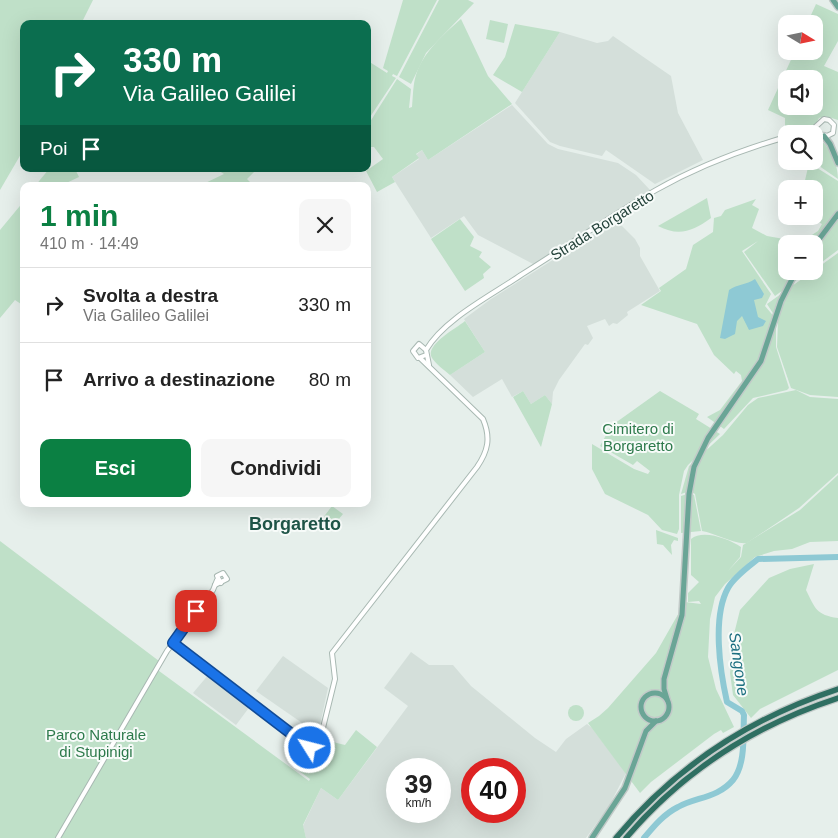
<!DOCTYPE html>
<html lang="it">
<head>
<meta charset="utf-8">
<style>
	body { margin:0; font-family:Helvetica,sans-serif; background:#f6f6f6; color:#222; height:100vh; display:flex; flex-direction:column; font-size:19px; white-space:nowrap }
	* { box-sizing:border-box; margin:0 }
	p { font-size:16px; color:#767676 }
	.icon { flex:none; width:28px; height:28px; fill:none; stroke:currentColor; stroke-width:2; stroke-linecap:round; stroke-linejoin:round }
	.map { position:relative; flex:1; overflow:hidden }
	.sheet { position:absolute; left:20px; top:182px; width:351px; height:325px; display:flex; flex-direction:column; background:#fff; border-radius:10px; box-shadow:0 5px 20px #0002 }
	.sheet>* { flex:none }
	.top-card { position:absolute; left:20px; top:20px; width:351px; height:152px; border-radius:10px; box-shadow:0 5px 20px #0002; background:#0b6e4f; color:#fff; overflow:hidden }
	.needle { width:32px; rotate:100deg }
	.controls { position:absolute; left:778px; top:15px; display:grid; gap:10px }
	.controls a { display:grid; place-items:center; width:45px; height:45px; border-radius:10px; background:#fff; box-shadow:0 5px 20px #0002; font-size:25px }
	.speed { position:absolute; left:386px; top:758px; display:flex; gap:10px; font-size:25px; font-weight:700; text-align:center }
	.speed>* { display:grid; place-content:center; width:65px; height:65px; border-radius:50%; background:#fff; box-shadow:0 5px 20px #0002; line-height:1 }
	.speed small { font-size:12px; font-weight:400 }
	.speed .limit { border:8px solid #d22; background:#fff; color:#111 }
	.pin { position:absolute; display:grid; place-items:center; width:42px; height:42px; color:#fff; margin:-21px; border-radius:10px; box-shadow:0 2px 8px #0006 }
	.me { position:absolute; width:55px; margin:-28px; rotate:306deg; stroke-linejoin:round; filter:drop-shadow(0 0 4px #0008) }
	.turn { display:flex; align-items:center; gap:18px; height:105px; padding:0 20px; font-size:22px }
	.turn .icon { width:65px; height:65px; stroke-width:2.5 }
	.turn b { display:block; font-size:35px; line-height:42px }
	.then { display:flex; align-items:center; height:48px; padding:0 20px; background:#0003; gap:10px; font-size:19px }
	.round { display:grid; place-items:center; flex:none; width:52px; height:52px; border-radius:10px; background:#f6f6f6 }
	.overview { display:flex; align-items:center; justify-content:space-between; height:85px; padding:0 20px }
	h1 { font-size:30px; font-weight:700; line-height:38px; color:#0b8043 }
	.primary-button { display:flex; gap:10px; margin-top:auto; padding:10px 20px }
	.primary-button a { flex:1; height:58px; border-radius:10px; background:#0b8043; color:#fff; font-size:20px; font-weight:700; line-height:58px; text-align:center }
	.primary-button a+a { background:#f6f6f6; color:#222 }
	ul { padding:0; list-style:none }
	li { display:flex; align-items:center; gap:15px; height:75px; padding:0 20px; border-top:1px solid #e0e0e0 }
	li div { flex:1 }
	li b { display:block; font-size:19px }
	li em { font-style:normal }
	.map>svg:first-child { display:block }
</style>
</head>
<body>
<div class="map">
<svg width="838" height="838" viewBox="0 0 838 838">
	<rect width="100%" height="100%" fill="#e6efeb"/>
	<!-- built -->
	<g fill="#d4dfda" fill-rule="evenodd">
		<path d="M560 32 597 43 608 41 613 36 671 76 678 113 703 160 655 184 606 150 602 156 560 146 550 142 515 103Z"/>
		<path d="M512 105 548 144 558 149 618 163 636 175 651 191 535 265 478 235 464 216 431 238 392 177 419 159 416 155 422 150 428 160Z"/>
		<path d="M616 220 635 239 640 248V256L660 291 627 312 628 315 617 324 613 323 609 326 605 319 587 326 593 338 588 345 585 344 559 380 553 392 552 404 545 395 531 404 523 391 512 397 502 379 473 397 450 375 485 352 464 319 491 299Z"/>
		<path d="M411 652 429 665H453L471 686 535 738 556 752 566 739 587 724 592 728 626 773 609 806 586 838H306L303 826 321 788 338 800 408 706 384 688ZM398 769H440V811H398ZM472 769H515V811H472Z"/>
		<path d="M283 656 328 688 318 734 256 691Z"/>
		<path d="M209 674 251 705 236 725 193 693Z"/>
	</g>
	<!-- green -->
	<g fill="#bfe0c8" fill-rule="evenodd">
		<path d="M0 0H93L81 24H24V144L21 154 0 190Z"/>
		<path d="M403 0H437L397 76 393 74 392 76 396 78 368 120V61L387 73 388 71 383 68Z"/>
		<path d="M439 0H468L474 3 426 53 411 84 399 77Z"/>
		<path d="M816 4 838 14V41L824 66 838 72V120L825 116 819 118 814 127 798 131 793 128 790 132 785 134V118L768 110 795 51H814V24H807ZM786 79H814V106H786Z"/>
		<path d="M461 19 488 76 512 104 428 160 422 150 416 154 419 158 392 177 395 182 377 192 366 171 383 159 374 147H368V125L397 79 411 89 409 108 412 107C413 96 413 84 416 75 423 52 444 34 461 19Z"/>
		<path d="M490 20 508 24 504 43 486 39Z"/>
		<path d="M515 24 560 32 522 92 493 75 505 57Z"/>
		<path d="M816 136C829 145 838 163 838 179L812 161H814Z"/>
		<path d="M809 163 838 181V250L814 268V244H786V271H809L775 296 744 252 758 241 742 251 771 294 765 306 776 319V347L789 388 787 390 753 398 724 429 707 417 720 410 742 381 741 375 736 371 734 374 714 355 697 324 641 305 661 291 659 288 686 269 693 245 713 232 714 218 721 216 725 210 756 199 752 205 759 209 752 228 767 236 801 242 818 231 822 224 808 216H814V189H803Z"/>
		<path d="M49 169H75L79 177 60 186H35Z"/>
		<path d="M216 169H257L247 179 254 186H199L224 174Z"/>
		<path d="M707 198 711 218C693 231 679 237 658 226Z"/>
		<path d="M24 201V306L15 300 0 318V230Z"/>
		<path d="M460 219 474 237 470 246 482 252 479 257 491 267 483 274 484 278 465 291 431 239Z"/>
		<path d="M838 253V397L810 395 791 388 777 347 778 321 767 304Z"/>
		<path d="M465 321 485 352 450 375C444 370 436 364 432 358 424 345 457 328 465 321Z"/>
		<path d="M796 390 810 397 838 399V473L799 508 747 543C735 545 715 533 702 531L695 494 690 491 681 494 689 466 723 435 748 405 758 398Z"/>
		<path d="M523 391 531 404 545 395 552 404 541 447 513 397Z"/>
		<path d="M660 391 699 414 696 419 720 434 688 465 684 471 679 495V529L677 534 662 530 648 515 605 494 592 469V444L634 469 648 474 650 471 637 461 633 465 600 446 611 426Z"/>
		<path d="M838 475V541L810 542 792 549 774 551 755 557 725 584 715 597 710 619 708 657 716 689 734 727 723 733 721 730 714 734 651 782 640 793 588 723 599 716 608 708 656 653 685 602 701 604 699 601 688 602V593L699 582 691 575V539C703 529 729 539 741 547L740 557 728 571 741 557 743 545 800 510Z"/>
		<path d="M690 493 694 495 701 531 681 533V496Z"/>
		<path d="M332 506 343 514 329 531 319 523Z"/>
		<path d="M656 530 678 538V541L674 540 671 545 672 555 663 545 657 544Z"/>
		<path d="M0 541 159 661 155 668 309 781 310 779 295 768 307 752 318 755 325 740 345 745 356 730 377 747 338 800 321 788 303 825 306 838H0Z"/>
		<path d="M814 564 806 590C815 608 816 615 838 618V670L760 709 751 718 733 695 730 673 734 634 740 610 769 578 790 569Z"/>
		<circle cx="576" cy="713" r="8"/>
	</g>
	<!-- water -->
	<path fill="#8ec9d4" d="M755 279 764 294 762 298 754 300 758 317 766 321 763 326 749 330 742 316 737 321 735 334 725 339 720 338 729 290C738 284 746 285 755 279Z"/>
	<g fill="none" stroke-linecap="round" stroke-linejoin="round">
		<!-- river -->
		<path stroke="#8ec9d4" stroke-width="6" d="M644 838C654 826 664 814 678 807 696 797 718 798 733 780 746 764 743 734 744 715L742 711 727 702C720 671 712 617 728 588 734 577 748 567 758 559L838 557"/>
		<!-- minor casing -->
		<g stroke="#a8b8b2" stroke-width="6">
			<g id="minor">
				<path d="M797 134 812 130 824 119 829 120 834 125 833 133 827 136 808 131"/>
				<path d="M426 355 418 358 413 351 419 344 426 350"/>
				<path d="M429 365 426 350C444 319 492 295 521 275 566 247 610 216 656 190 697 167 741 150 786 137"/>
				<path d="M215 585 227 579 223 573 217 576 221 583"/>
				<path d="M173 643 310 748 314 750 318 748 335 679 332 653 477 467C488 451 491 438 483 419L420 358"/>
				<path d="M58 838 167 651 213 590 217 580"/>
			</g>
		</g>
		<!-- major casing -->
		<g stroke="#c2cac8" stroke-width="8">
			<g id="major">
				<path d="M833 0 838 7"/>
				<path d="M824 136 830 144 838 163"/>
				<path d="M814 246 838 214"/>
				<circle cx="655" cy="707" r="14"/>
				<path d="M667 699 664 689V679L682 615 689 494 694 467 708 438 761 361 781 301 796 271"/>
				<path d="M592 838 625 788 646 731 656 721"/>
			</g>
		</g>
		<!-- highway casing -->
		<g stroke="#c2cac8" stroke-width="8">
			<g id="highway">
				<path d="M616 838C675 767 750 718 838 689"/>
				<path d="M626 838C683 771 755 725 838 698"/>
			</g>
		</g>
		<!-- minor -->
		<use href="#minor" stroke="#fff" stroke-width="4"/>
		<!-- major -->
		<use href="#major" stroke="#6aa596" stroke-width="5"/>
		<!-- highway -->
		<use href="#highway" stroke="#2f6f62" stroke-width="5.5"/>
	</g>
	<g fill="none" stroke-linecap="round" stroke-linejoin="round">
		<!-- route casing -->
		<g stroke="#114b97" stroke-width="12">
			<path id="route" d="M196 611 173 643 310 748"/>
		</g>
		<!-- route -->
		<use href="#route" stroke="#1a73e8" stroke-width="9"/>
	</g>
	<g text-anchor="middle" dominant-baseline="central" stroke-width="4" stroke-linejoin="round" paint-order="stroke">
		<!-- street labels -->
		<g font-size="15" fill="#24423a" stroke="#f7fbf9">
			<text transform="translate(602 225) rotate(-32)">Strada Borgaretto</text>
		</g>
		<!-- park labels -->
		<g font-size="15" fill="#2d7a4b" stroke="#f7fbf9">
			<text x="638" y="428">Cimitero di<tspan x="638" dy="17">Borgaretto</tspan></text>
			<text x="96" y="734">Parco Naturale<tspan x="96" dy="17">di Stupinigi</tspan></text>
		</g>
		<!-- water labels -->
		<g font-size="16" font-style="italic" fill="#1c6f80" stroke="#f7fbf9">
			<text transform="translate(739 664) rotate(82)">Sangone</text>
		</g>
		<!-- quarter labels -->
		<g font-size="18" font-weight="bold" fill="#1f5548" stroke="#f7fbf9">
			<text x="295" y="524">Borgaretto</text>
		</g>
	</g>
</svg>
<div class="controls">
<a><svg class="needle" viewBox="-14 -14 28 28"><path d="M0-13l5 13h-10z" fill="#e53935"/><path d="M0 13l5-13h-10z" fill="#767676"/></svg></a>
<a><svg class="icon" aria-label="sound" viewBox="0 0 24 24"><path d="M4 9h4l5-4v14l-5-4H4zM17 9q2 3 0 6"/></svg></a>
<a><svg class="icon" aria-label="search" viewBox="0 0 24 24"><circle cx="10" cy="10" r="6"/><path d="M15 15l6 6"/></svg></a>
<a>+</a>
<a>−</a>
</div>
<div class="speed"><div>39<small>km/h</small></div><div class="limit">40</div></div>
<div class="pin" style="left:196px;top:611px;background:#d93025"><svg class="icon" aria-label="arrive" viewBox="0 0 24 24"><path d="M6 21V4h12l-3 4 3 4H6"/></svg></div>
<svg class="me" style="left:310px;top:748px" viewBox="-20 -20 40 40"><circle r="17" fill="#1a73e8" stroke="#fff" stroke-width="3"/><path d="M0-11L8 9 0 5-8 9z" fill="#fff"/></svg>
<div class="top-card">
<div class="turn"><svg class="icon" aria-label="right" viewBox="0 0 24 24"><path d="M7 20v-9h11M14 6l5 5-5 5"/></svg><div><b>330 m</b>Via Galileo Galilei</div></div>
<div class="then">Poi<svg class="icon" aria-label="arrive" viewBox="0 0 24 24"><path d="M6 21V4h12l-3 4 3 4H6"/></svg></div>
</div>
<section class="sheet">
<div class="overview"><div><h1>1 min</h1><p>410 m · 14:49</p></div><a class="round"><svg class="icon" aria-label="close" viewBox="0 0 24 24"><path d="M6 6l12 12M18 6L6 18"/></svg></a></div>
<ul>
<li><svg class="icon" aria-label="right" viewBox="0 0 24 24"><path d="M7 20v-9h11M14 6l5 5-5 5"/></svg><div><b>Svolta a destra</b><p>Via Galileo Galilei</p></div><em>330 m</em></li>
<li><svg class="icon" aria-label="arrive" viewBox="0 0 24 24"><path d="M6 21V4h12l-3 4 3 4H6"/></svg><div><b>Arrivo a destinazione</b></div><em>80 m</em></li>
</ul>
<div class="primary-button"><a>Esci</a><a>Condividi</a></div>
</section>
</div>
</body>
</html>
